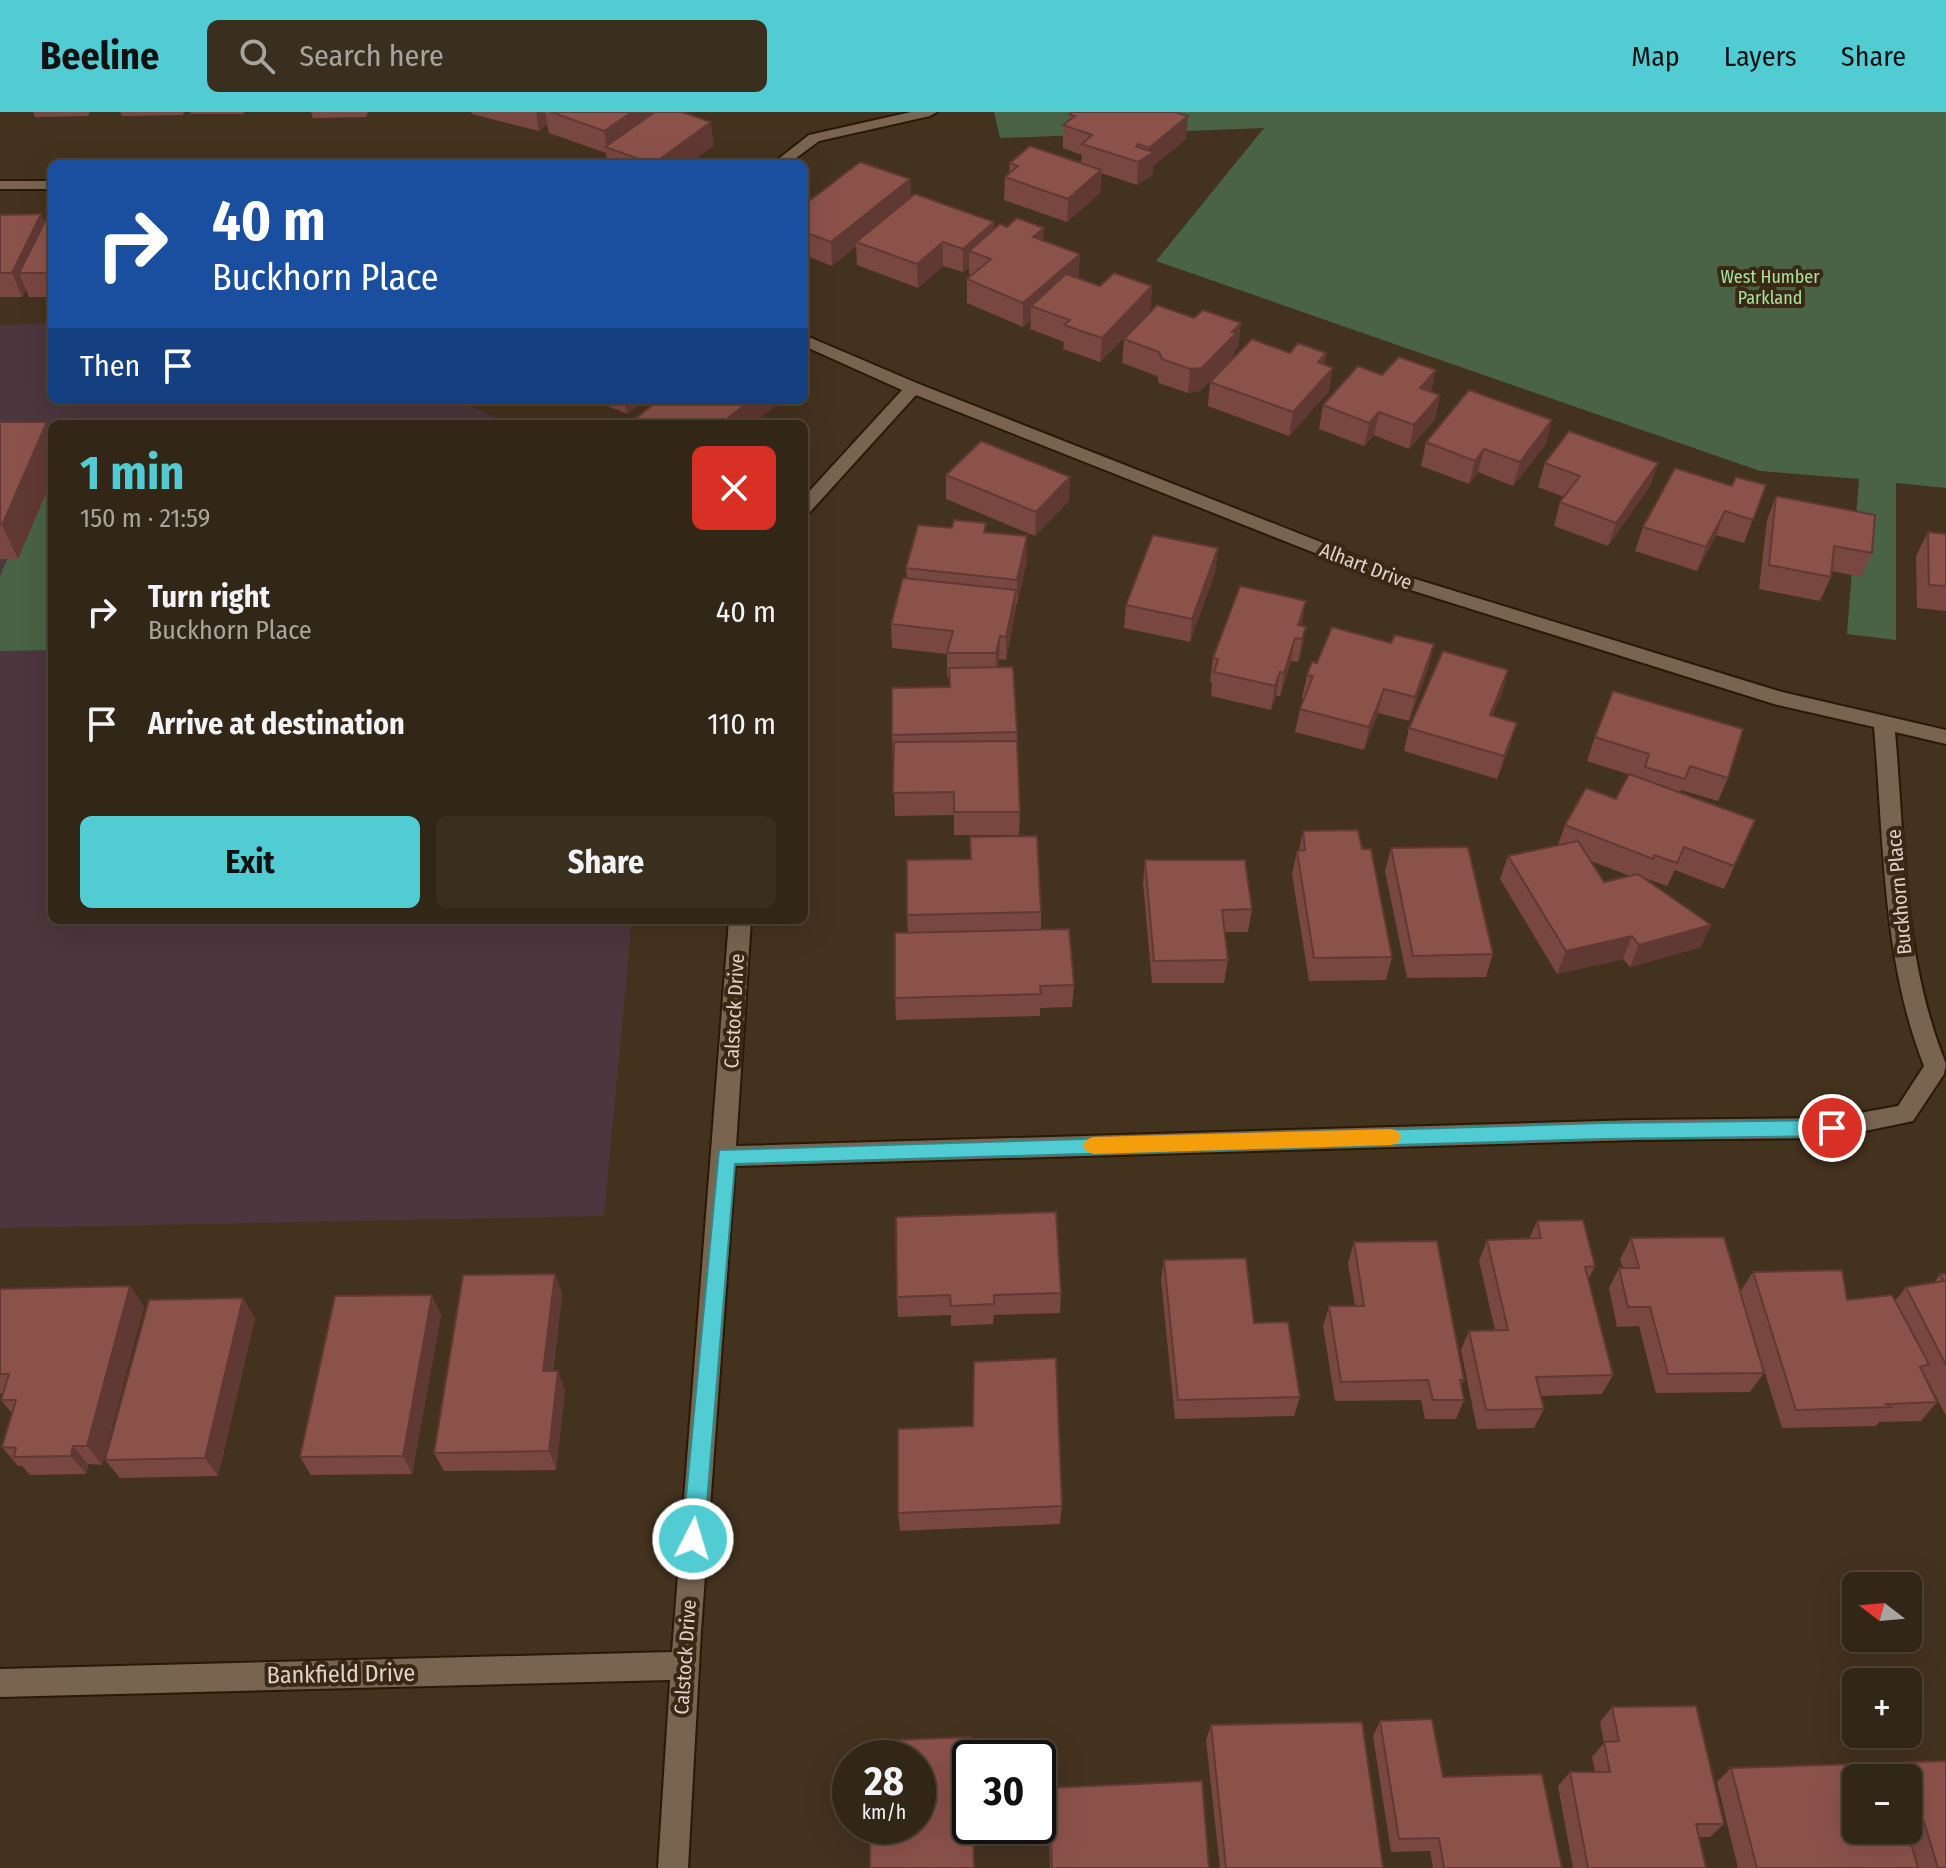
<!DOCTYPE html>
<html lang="en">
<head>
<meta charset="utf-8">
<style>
	body { margin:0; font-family:"Fira Sans Condensed",sans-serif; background:#3a2e1f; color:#f1f3f6; height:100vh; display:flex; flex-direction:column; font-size:30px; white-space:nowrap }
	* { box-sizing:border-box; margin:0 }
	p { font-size:26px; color:#a8a5a1 }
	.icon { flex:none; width:44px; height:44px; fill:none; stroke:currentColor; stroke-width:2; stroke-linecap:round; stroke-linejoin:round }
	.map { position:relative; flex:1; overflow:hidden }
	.sheet { position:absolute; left:48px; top:308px; width:760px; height:504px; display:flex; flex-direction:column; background:#322616; border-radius:12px; box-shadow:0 8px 32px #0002,0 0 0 2px #4d4335 }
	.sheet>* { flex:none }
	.banner { position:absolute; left:48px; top:48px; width:760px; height:244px; border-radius:12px; box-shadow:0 8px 32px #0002,0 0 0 2px #4d4335; background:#1a4fa0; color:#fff; overflow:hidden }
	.needle { width:52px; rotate:286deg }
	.buttons { position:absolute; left:1842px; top:1460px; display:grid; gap:16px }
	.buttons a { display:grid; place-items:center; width:80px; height:80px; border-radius:12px; background:#322616; box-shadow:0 8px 32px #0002,0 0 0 2px #4d4335; font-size:40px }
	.speed { position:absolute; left:832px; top:1628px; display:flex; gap:16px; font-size:40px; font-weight:700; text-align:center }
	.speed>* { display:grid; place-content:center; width:104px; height:104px; border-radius:50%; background:#322616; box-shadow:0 8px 32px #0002,0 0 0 2px #4d4335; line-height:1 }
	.speed small { font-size:20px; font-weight:400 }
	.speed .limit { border:4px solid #111; border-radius:12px; background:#fff; color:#111 }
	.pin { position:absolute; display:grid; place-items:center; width:68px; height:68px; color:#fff; margin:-34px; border:4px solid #fff; border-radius:50%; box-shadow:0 2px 8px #0007 }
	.me { position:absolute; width:88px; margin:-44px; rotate:5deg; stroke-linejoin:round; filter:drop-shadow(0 0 6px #0008) }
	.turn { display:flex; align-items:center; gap:28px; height:168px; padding:0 32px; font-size:36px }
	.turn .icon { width:104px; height:104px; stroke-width:2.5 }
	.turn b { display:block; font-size:56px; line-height:68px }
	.then { display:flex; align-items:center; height:76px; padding:0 32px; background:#0003; gap:16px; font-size:30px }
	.round { display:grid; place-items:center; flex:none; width:84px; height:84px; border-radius:12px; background:#3a2e1f }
	.overview { display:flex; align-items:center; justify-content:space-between; height:136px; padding:0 32px }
	h1 { font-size:48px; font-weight:700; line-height:60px; color:#51ccd3 }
	.cta { display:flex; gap:16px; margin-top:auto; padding:16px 32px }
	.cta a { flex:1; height:92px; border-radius:12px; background:#51ccd3; color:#111; font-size:32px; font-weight:700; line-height:92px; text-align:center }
	.cta a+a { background:#3a2e1f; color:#f1f3f6 }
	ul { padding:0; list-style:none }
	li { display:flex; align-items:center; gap:24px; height:112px; padding:0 32px }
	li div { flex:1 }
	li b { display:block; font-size:30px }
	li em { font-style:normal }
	header { display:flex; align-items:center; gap:48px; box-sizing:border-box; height:112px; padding:0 40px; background:#51ccd3; color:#111 }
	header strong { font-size:38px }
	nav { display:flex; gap:44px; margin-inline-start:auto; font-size:28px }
	.search { width:560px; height:72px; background:#3a2e1f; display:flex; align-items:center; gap:20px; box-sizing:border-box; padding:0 28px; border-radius:12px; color:#a8a5a1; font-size:30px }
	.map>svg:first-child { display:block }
</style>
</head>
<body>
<header>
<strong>Beeline</strong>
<div class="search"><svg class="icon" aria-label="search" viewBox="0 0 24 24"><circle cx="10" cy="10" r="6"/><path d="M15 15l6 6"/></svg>Search here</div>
<nav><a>Map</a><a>Layers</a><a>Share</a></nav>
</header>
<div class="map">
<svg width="1946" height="1756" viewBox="0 0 1946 1756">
	<rect width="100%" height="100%" fill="#43321e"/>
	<!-- education -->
	<path fill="#4b373d" d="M52 211V288H456L511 312H52V808H632L604 1104 0 1116V213Z"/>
	<!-- green -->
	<g fill="#496344">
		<path d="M994 0H1946V376L1896 371V528L1847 522 1859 367 1760 359 1156 149 1264 16 1000 26Z"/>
		<path d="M52 344V538L0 539V464Z"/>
	</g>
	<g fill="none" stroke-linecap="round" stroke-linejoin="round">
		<!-- minor casing -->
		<g stroke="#291906" stroke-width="4">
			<g id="minor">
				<path d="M911 0H937L930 4 819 29 788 52H772L809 23Z"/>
				<rect x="0" y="69" width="52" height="8"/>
				<path d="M804 223 919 272 1412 466 1782 580 1946 618V632L1895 620C1905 732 1903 847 1946 952L1944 962 1913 1009 1832 1026 1636 1028 735 1054 701 1519 688 1756H658L670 1568 0 1585V1557L672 1540 729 808H751L736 1034 1636 1008 1832 1006 1898 994 1924 954C1882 847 1884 729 1874 615L1774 592 1398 474 916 283 810 400 804 402V385L902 278 804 234Z"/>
			</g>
		</g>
		<!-- minor -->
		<use href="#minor" fill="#78644f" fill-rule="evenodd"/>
	</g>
	<!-- wall -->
	<g fill="#784740" fill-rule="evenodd">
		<path d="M33 0H90L88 4 35 5Z"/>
		<path d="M120 0H184L183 3 122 4Z"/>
		<path d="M190 0H244L243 2H191Z"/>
		<path d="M311 0H368L366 5 313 6Z"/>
		<path d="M471 0H682L714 33 688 52H607L606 41 549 21 547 12 539 19 472 2Z"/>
		<path d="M1069 2 1186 27 1153 54 1152 63 1137 73 1101 61 1100 81 1067 110 1004 88 1005 65 1009 61 1010 51H1081L1082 43 1063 36V13L1069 9Z"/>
		<path d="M910 67 911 86 994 110V118L1043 128 1079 165 1078 166 1100 174H1152L1150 198 1100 250 1063 237 1064 230 1030 217 1031 208 1023 215 967 191V167L971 163 969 162V155L963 160 943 154 918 176 857 153 856 134 832 154 804 143V93Z"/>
		<path d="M52 101V185H29L26 177 22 185H0V103L41 102 44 110Z"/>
		<path d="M1241 211 1238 235 1234 239 1233 245 1200 279 1188 281 1159 271 1157 264 1122 251 1124 227Z"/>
		<path d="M1290 241H1326L1324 253 1329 279 1289 324 1208 294 1210 270Z"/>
		<path d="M1431 280 1440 283 1435 307 1409 337 1374 323 1364 334 1319 317 1323 293Z"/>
		<path d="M593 288H644L627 302Z"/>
		<path d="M0 310 52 321V367L18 447H0Z"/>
		<path d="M1426 330 1546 332 1513 374 1478 360 1469 372 1421 354Z"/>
		<path d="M1545 351H1658L1650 374 1608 434 1554 414 1560 390 1564 385 1538 375Z"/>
		<path d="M946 363 1069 389 1035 424 946 387Z"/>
		<path d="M1766 373 1744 431 1716 423 1697 459 1635 439 1643 415 1732 374Z"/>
		<path d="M1776 384 1872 441 1861 465 1831 459V465L1820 489 1759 477 1767 408Z"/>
		<path d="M952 416 986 420 1027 448 1017 492 1016 491 1015 501 1006 548 999 547 998 555 1017 620 1020 700 1019 723H954V703L895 704 892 623 949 575V565H947V542L892 536 891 512 907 467 906 456Z"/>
		<path d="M1928 420 1946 422V499L1917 496 1916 444Z"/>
		<path d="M1218 436 1215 460 1190 530 1124 516 1126 493Z"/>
		<path d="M1302 514V538L1298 550 1291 549 1280 584H1276L1271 598 1211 584 1212 570H1210L1213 546Z"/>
		<path d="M1391 531 1434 532 1428 556 1409 609 1378 601 1364 638 1295 620 1300 597 1304 587 1302 586 1307 563 1317 551Z"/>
		<path d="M1508 558 1502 581 1492 604 1510 634 1497 667 1404 639 1409 616Z"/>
		<path d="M1595 625 1728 666 1718 689 1681 678 1680 681 1755 708 1724 777 1675 758 1667 774 1645 766 1701 835 1630 855 1623 847 1557 862 1500 767 1508 744 1558 733 1565 713 1616 687 1640 666 1587 649ZM1591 749 1630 764 1604 770Z"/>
		<path d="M1303 719 1362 737 1392 845 1386 868 1309 869 1292 762 1297 739 1299 738Z"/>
		<path d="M1391 736 1493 842 1486 865 1407 866 1385 759Z"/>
		<path d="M1145 748 1252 797 1248 820H1225L1228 848 1224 871H1152L1143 771Z"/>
		<path d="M1041 800V818L1074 873 1072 895 1040 896V904L896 908 895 886 908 821 907 803Z"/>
		<path d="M1537 1109 1595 1154 1588 1168 1613 1263 1602 1282 1541 1284 1544 1297 1534 1316 1477 1317 1461 1238 1469 1219 1495 1218 1479 1149 1487 1128 1529 1127Z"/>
		<path d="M1631 1126 1764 1261 1750 1280 1656 1281 1639 1214 1617 1215 1609 1176 1619 1156H1623L1620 1147Z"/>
		<path d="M1354 1130 1464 1268 1461 1274 1464 1288 1456 1307H1425L1421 1288 1335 1289 1323 1214 1329 1194H1355L1348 1151Z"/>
		<path d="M1164 1148 1254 1211 1300 1285 1294 1304 1175 1307 1161 1168Z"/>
		<path d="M1753 1160 1847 1188 1895 1189 1906 1175 1934 1171 1940 1162H1946V1304L1923 1259 1937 1290 1921 1309 1879 1310 1876 1314 1782 1316 1740 1180Z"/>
		<path d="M555 1162 562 1182 553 1259 565 1278 556 1358 444 1359 434 1341Z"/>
		<path d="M130 1174 144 1194 102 1353 88 1352 86 1362 30 1363 22 1354H18L2 1335 12 1301 1 1288 3 1281 0 1282V1177Z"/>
		<path d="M1061 1181 1060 1201 994 1203 993 1212 951 1214V1203L898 1205 897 1185Z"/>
		<path d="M441 1203 412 1362 311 1363 300 1345Z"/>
		<path d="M255 1206 218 1364 120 1366 105 1348Z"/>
		<path d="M1062 1394 1060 1412 900 1419 898 1401Z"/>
		<path d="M1612 1595 1724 1712 1710 1725H1699L1706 1756H1573L1558 1674 1570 1660H1595L1592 1645 1604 1631 1600 1610Z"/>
		<path d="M1380 1609 1443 1665 1562 1756H1433L1430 1739 1391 1740 1373 1624Z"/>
		<path d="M1211 1613 1383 1756H1220L1206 1628Z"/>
		<path d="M1906 1650 1946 1756H1738L1717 1670 1731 1656 1890 1663ZM1856 1666H1908V1718H1856Z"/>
		<path d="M1049 1676 1209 1756H1050L1048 1690Z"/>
	</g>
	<!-- shaded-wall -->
	<g fill="#613934">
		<path d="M536 0H545L547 12 539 19Z"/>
		<path d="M632 0H663L607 36 604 19Z"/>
		<path d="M1188 4 1186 27 1153 54 1152 63 1137 73 1138 50 1149 44V36Z"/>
		<path d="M711 10 714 33 688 52H653Z"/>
		<path d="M1101 58 1100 81 1067 110 1068 87Z"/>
		<path d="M910 67 911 90 856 130V134L832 154 831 130Z"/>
		<path d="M41 102 50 125 19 161 26 177 22 185 12 161Z"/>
		<path d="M994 110 993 133 969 139V155L963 160V137Z"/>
		<path d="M1044 116 1043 139 1033 125Z"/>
		<path d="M943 130V154L918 176 917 152Z"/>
		<path d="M1080 142 1079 165 1042 198 1031 194V208L1023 215V191Z"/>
		<path d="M1152 174 1150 198 1100 250 1102 226Z"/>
		<path d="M1241 211 1238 235 1234 239 1233 245 1200 279 1188 281 1190 257Z"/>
		<path d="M1326 241 1322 265 1318 250Z"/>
		<path d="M1333 256 1329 279 1289 324 1293 300Z"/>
		<path d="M1436 258 1431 282 1420 276Z"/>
		<path d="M1440 283 1435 307 1409 337 1414 313Z"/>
		<path d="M625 288H644L627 302Z"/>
		<path d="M751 288H778L779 291 753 312H720Z"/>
		<path d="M1379 300 1374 323 1364 334 1369 311Z"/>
		<path d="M1552 308 1546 332 1513 374 1520 350Z"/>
		<path d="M47 310 52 321V367L18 447 2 413Z"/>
		<path d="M1484 337 1478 360 1469 372 1475 349Z"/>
		<path d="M1658 351 1650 374 1608 434 1616 411Z"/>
		<path d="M1070 365 1069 389 1035 424 1036 400Z"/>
		<path d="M1725 399 1716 423 1697 459 1706 435Z"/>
		<path d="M1027 424V448L1017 492V468Z"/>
		<path d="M1218 436 1215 460 1190 530 1192 507Z"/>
		<path d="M1016 478 1015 501 1006 548V525Z"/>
		<path d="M1306 489 1302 512 1298 526V513Z"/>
		<path d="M1306 515 1302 538 1298 550 1302 527Z"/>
		<path d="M1000 524 999 547 996 565V541Z"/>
		<path d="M1295 526 1291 549 1280 584 1284 561Z"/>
		<path d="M1434 532 1428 556 1409 609 1415 585Z"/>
		<path d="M1508 558 1502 581 1483 627 1490 603Z"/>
		<path d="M1280 560 1276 584 1271 598 1275 574Z"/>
		<path d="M1384 577 1378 601 1364 638 1369 615Z"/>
		<path d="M1517 611 1510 634 1497 667 1504 644Z"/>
		<path d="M1711 813 1701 835 1630 855 1639 833Z"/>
		<path d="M1632 824 1623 847 1557 862 1566 839Z"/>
		<path d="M555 1162 562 1182 550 1278 543 1259Z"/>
		<path d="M130 1174 144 1194 102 1353 87 1334Z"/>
		<path d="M432 1183 441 1203 412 1362 403 1344Z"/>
		<path d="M243 1186 255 1206 218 1364 205 1346Z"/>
		<path d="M558 1259 565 1278 556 1358 549 1339Z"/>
		<path d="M73 1334 88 1352 86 1362 71 1344Z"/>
	</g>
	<!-- building -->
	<g fill="#8b524a" stroke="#613934" stroke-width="2">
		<path d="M551 0H632L604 19Z"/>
		<path d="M655 0H682L711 10 653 52 605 35Z"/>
		<path d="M1072 0H1175L1188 4 1149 36 1138 32 1136 35 1154 40 1138 50 1082 32 1092 23 1063 13 1075 4 1069 2Z"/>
		<path d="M1030 34 1101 58 1068 87 1005 65 1018 54 1010 51Z"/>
		<path d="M860 50 910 67 831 130 804 120V93Z"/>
		<path d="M915 82 994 110 963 137 943 130 917 152 856 130Z"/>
		<path d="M49 101H52V161H19Z"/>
		<path d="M41 102 12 161H0V103Z"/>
		<path d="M1017 106 1044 116 1033 125 1080 142 1023 191 967 167 991 147 969 139 1000 112 1007 115Z"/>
		<path d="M1114 161 1152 174 1102 226 1064 213 1070 208 1031 194 1066 162 1100 174Z"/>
		<path d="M1157 193 1194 206 1203 198 1241 211 1232 220 1236 221 1202 256 1190 257 1162 247 1159 240 1124 227Z"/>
		<path d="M1252 227 1290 241 1298 231 1326 241 1318 250 1333 256 1293 300 1210 270Z"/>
		<path d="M1399 245 1436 258 1420 276 1440 283 1414 313 1379 300 1369 311 1323 293 1358 254 1382 263Z"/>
		<path d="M1469 278 1552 308 1520 350 1484 337 1475 349 1426 330Z"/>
		<path d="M659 288H751L720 312H634L631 310Z"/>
		<path d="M0 310H47L2 413H0Z"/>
		<path d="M1569 319 1658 351 1616 411 1560 390 1580 364 1545 351Z"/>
		<path d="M981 329 1070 365 1036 400 946 363Z"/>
		<path d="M1675 356 1732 374 1736 365 1766 373 1753 408 1725 399 1706 435 1643 415Z"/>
		<path d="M1776 384 1875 403 1872 441 1834 434 1831 465 1769 453Z"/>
		<path d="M954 408 986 411 984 420 1027 424 1017 468 906 456 918 413 952 416Z"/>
		<path d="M1928 420 1946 422V474L1929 473Z"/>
		<path d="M1153 423 1218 436 1192 507 1126 493Z"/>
		<path d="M903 466 1016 478 1006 525 1000 524 996 541H947L953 519 891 512Z"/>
		<path d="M1240 474 1306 489 1298 513 1306 515 1302 527 1295 526 1284 561 1280 560 1275 574 1214 560 1218 547 1213 546Z"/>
		<path d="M1332 515 1391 531 1395 523 1434 532 1415 585 1384 577 1369 615 1300 597 1313 564 1307 563 1312 550 1317 551Z"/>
		<path d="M1443 539 1508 558 1490 603 1517 611 1504 644 1409 616Z"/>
		<path d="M1013 555 1017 620 892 623V576L950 575 949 556Z"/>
		<path d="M1613 579 1743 617 1728 666 1690 654 1685 667 1645 655 1649 642 1595 625Z"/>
		<path d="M1017 629 1020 700H954V680L893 681 894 630Z"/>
		<path d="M1629 662 1755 708 1734 754 1684 735 1677 751 1654 743 1653 747 1565 713 1586 676 1616 687Z"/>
		<path d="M1358 718 1362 737H1371L1392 845 1314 846 1297 739 1305 738 1303 719Z"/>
		<path d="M1037 724 1041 800 907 803V748L971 747 970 725Z"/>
		<path d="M1578 729 1604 770 1638 762 1711 813 1639 833 1632 824 1566 839 1508 744Z"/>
		<path d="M1468 735 1493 842 1413 844 1391 736Z"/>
		<path d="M1145 748H1245L1252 797 1222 798 1228 848 1154 849Z"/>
		<path d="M1069 817 1074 873 1040 874 1041 882 895 886V821Z"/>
		<path d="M1056 1100 1061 1181 994 1183V1192L951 1194 950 1183 897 1185 896 1105Z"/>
		<path d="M1583 1108 1595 1154 1585 1155 1613 1263 1536 1265 1544 1297 1486 1298 1469 1219 1508 1218 1487 1128 1541 1126 1537 1109Z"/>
		<path d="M1724 1125 1764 1261 1668 1262 1650 1195H1628L1619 1156H1639L1631 1126Z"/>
		<path d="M1437 1129 1464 1268H1460L1464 1288H1433L1428 1268 1341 1270 1329 1194H1364L1354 1130Z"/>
		<path d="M1246 1146 1254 1211 1288 1210 1300 1285 1178 1288 1164 1148Z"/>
		<path d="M1842 1158 1847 1188 1892 1183 1929 1252 1920 1255 1937 1290 1886 1292 1891 1295 1796 1298 1753 1160Z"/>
		<path d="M555 1162 543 1259H558L549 1339 434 1341 463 1163Z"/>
		<path d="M1940 1162H1946V1253L1906 1175 1944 1169Z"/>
		<path d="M130 1174 87 1334H73L71 1344 14 1345 16 1336 2 1335 16 1288H1L9 1262H0V1177Z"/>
		<path d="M432 1183 403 1344 300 1345 335 1184Z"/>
		<path d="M243 1186 205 1346 105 1348 149 1188Z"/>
		<path d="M1056 1246 1062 1394 898 1401V1317L973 1314 974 1250Z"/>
		<path d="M1696 1594 1724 1712H1696L1706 1756H1588L1570 1660H1610L1604 1630 1619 1629 1612 1595Z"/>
		<path d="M1432 1607 1443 1665 1542 1662 1562 1756H1444L1439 1726 1399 1727 1380 1609Z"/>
		<path d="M1362 1610 1383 1756H1226L1211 1613Z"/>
		<path d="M970 1625V1714H973L974 1756H870V1714H918V1646H870V1629Z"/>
		<path d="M1946 1649V1756H1938L1906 1650Z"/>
		<path d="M1886 1651 1891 1666H1856V1718H1907L1918 1756H1757L1731 1656Z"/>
		<path d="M1202 1669 1209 1756H1052L1049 1676Z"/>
	</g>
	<!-- route -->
	<path fill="#51ccd3" stroke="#358589" stroke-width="2" d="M1832 1008 1839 1010 1842 1016 1839 1021 1832 1024 1604 1027 735 1052 704 1427 701 1434 693 1437 686 1434 682 1427 719 1038 1604 1011Z"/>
	<!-- slow -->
	<path fill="#f59e0b" d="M1391 1017 1398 1019 1401 1025 1398 1031 1391 1033 1093 1042 1086 1039 1083 1033 1086 1028 1093 1025Z"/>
	<g text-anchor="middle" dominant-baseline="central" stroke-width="8" stroke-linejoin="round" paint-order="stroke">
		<!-- far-park labels -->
		<g font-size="18" fill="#a8e29f" stroke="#392814">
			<text x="1770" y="165">West Humber<tspan x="1770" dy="21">Parkland</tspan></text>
		</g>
		<!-- street labels -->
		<g font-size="20" fill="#dfd3c7" stroke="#392814">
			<text transform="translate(1366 454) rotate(21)">Alhart Drive</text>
			<text transform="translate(1899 780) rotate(-95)">Buckhorn Place</text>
			<text transform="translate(734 899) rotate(-87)">Calstock Drive</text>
			<text transform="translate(685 1545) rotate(-86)">Calstock Drive</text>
		</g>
		<!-- near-street labels -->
		<g font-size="24" fill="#dfd3c7" stroke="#392814">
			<text transform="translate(341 1562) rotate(-1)">Bankfield Drive</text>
		</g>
	</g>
</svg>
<div class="buttons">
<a><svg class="needle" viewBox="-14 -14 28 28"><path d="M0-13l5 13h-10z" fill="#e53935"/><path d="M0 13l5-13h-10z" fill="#a8a5a1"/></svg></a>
<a>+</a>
<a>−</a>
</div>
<div class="speed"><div>28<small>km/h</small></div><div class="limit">30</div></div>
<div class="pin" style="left:1832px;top:1016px;background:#d93025"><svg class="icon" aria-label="arrive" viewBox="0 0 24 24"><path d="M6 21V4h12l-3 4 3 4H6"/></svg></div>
<svg class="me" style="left:693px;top:1427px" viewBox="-20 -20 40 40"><circle r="17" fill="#51ccd3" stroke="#fff" stroke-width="3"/><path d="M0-11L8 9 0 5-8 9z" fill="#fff"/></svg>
<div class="banner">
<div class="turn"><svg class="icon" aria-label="right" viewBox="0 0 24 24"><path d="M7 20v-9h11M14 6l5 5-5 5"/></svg><div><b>40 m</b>Buckhorn Place</div></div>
<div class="then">Then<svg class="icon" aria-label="arrive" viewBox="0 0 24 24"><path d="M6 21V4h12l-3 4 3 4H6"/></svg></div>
</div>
<section class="sheet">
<div class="overview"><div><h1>1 min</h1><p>150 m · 21:59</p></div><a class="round" style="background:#d93025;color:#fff"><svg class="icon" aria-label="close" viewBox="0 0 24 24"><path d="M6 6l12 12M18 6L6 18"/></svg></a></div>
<ul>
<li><svg class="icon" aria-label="right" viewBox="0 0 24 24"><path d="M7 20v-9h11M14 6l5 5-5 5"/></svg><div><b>Turn right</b><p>Buckhorn Place</p></div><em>40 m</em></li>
<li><svg class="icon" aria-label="arrive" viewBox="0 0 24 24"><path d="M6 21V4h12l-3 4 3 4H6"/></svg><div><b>Arrive at destination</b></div><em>110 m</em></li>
</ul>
<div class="cta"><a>Exit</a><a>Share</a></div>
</section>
</div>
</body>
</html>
